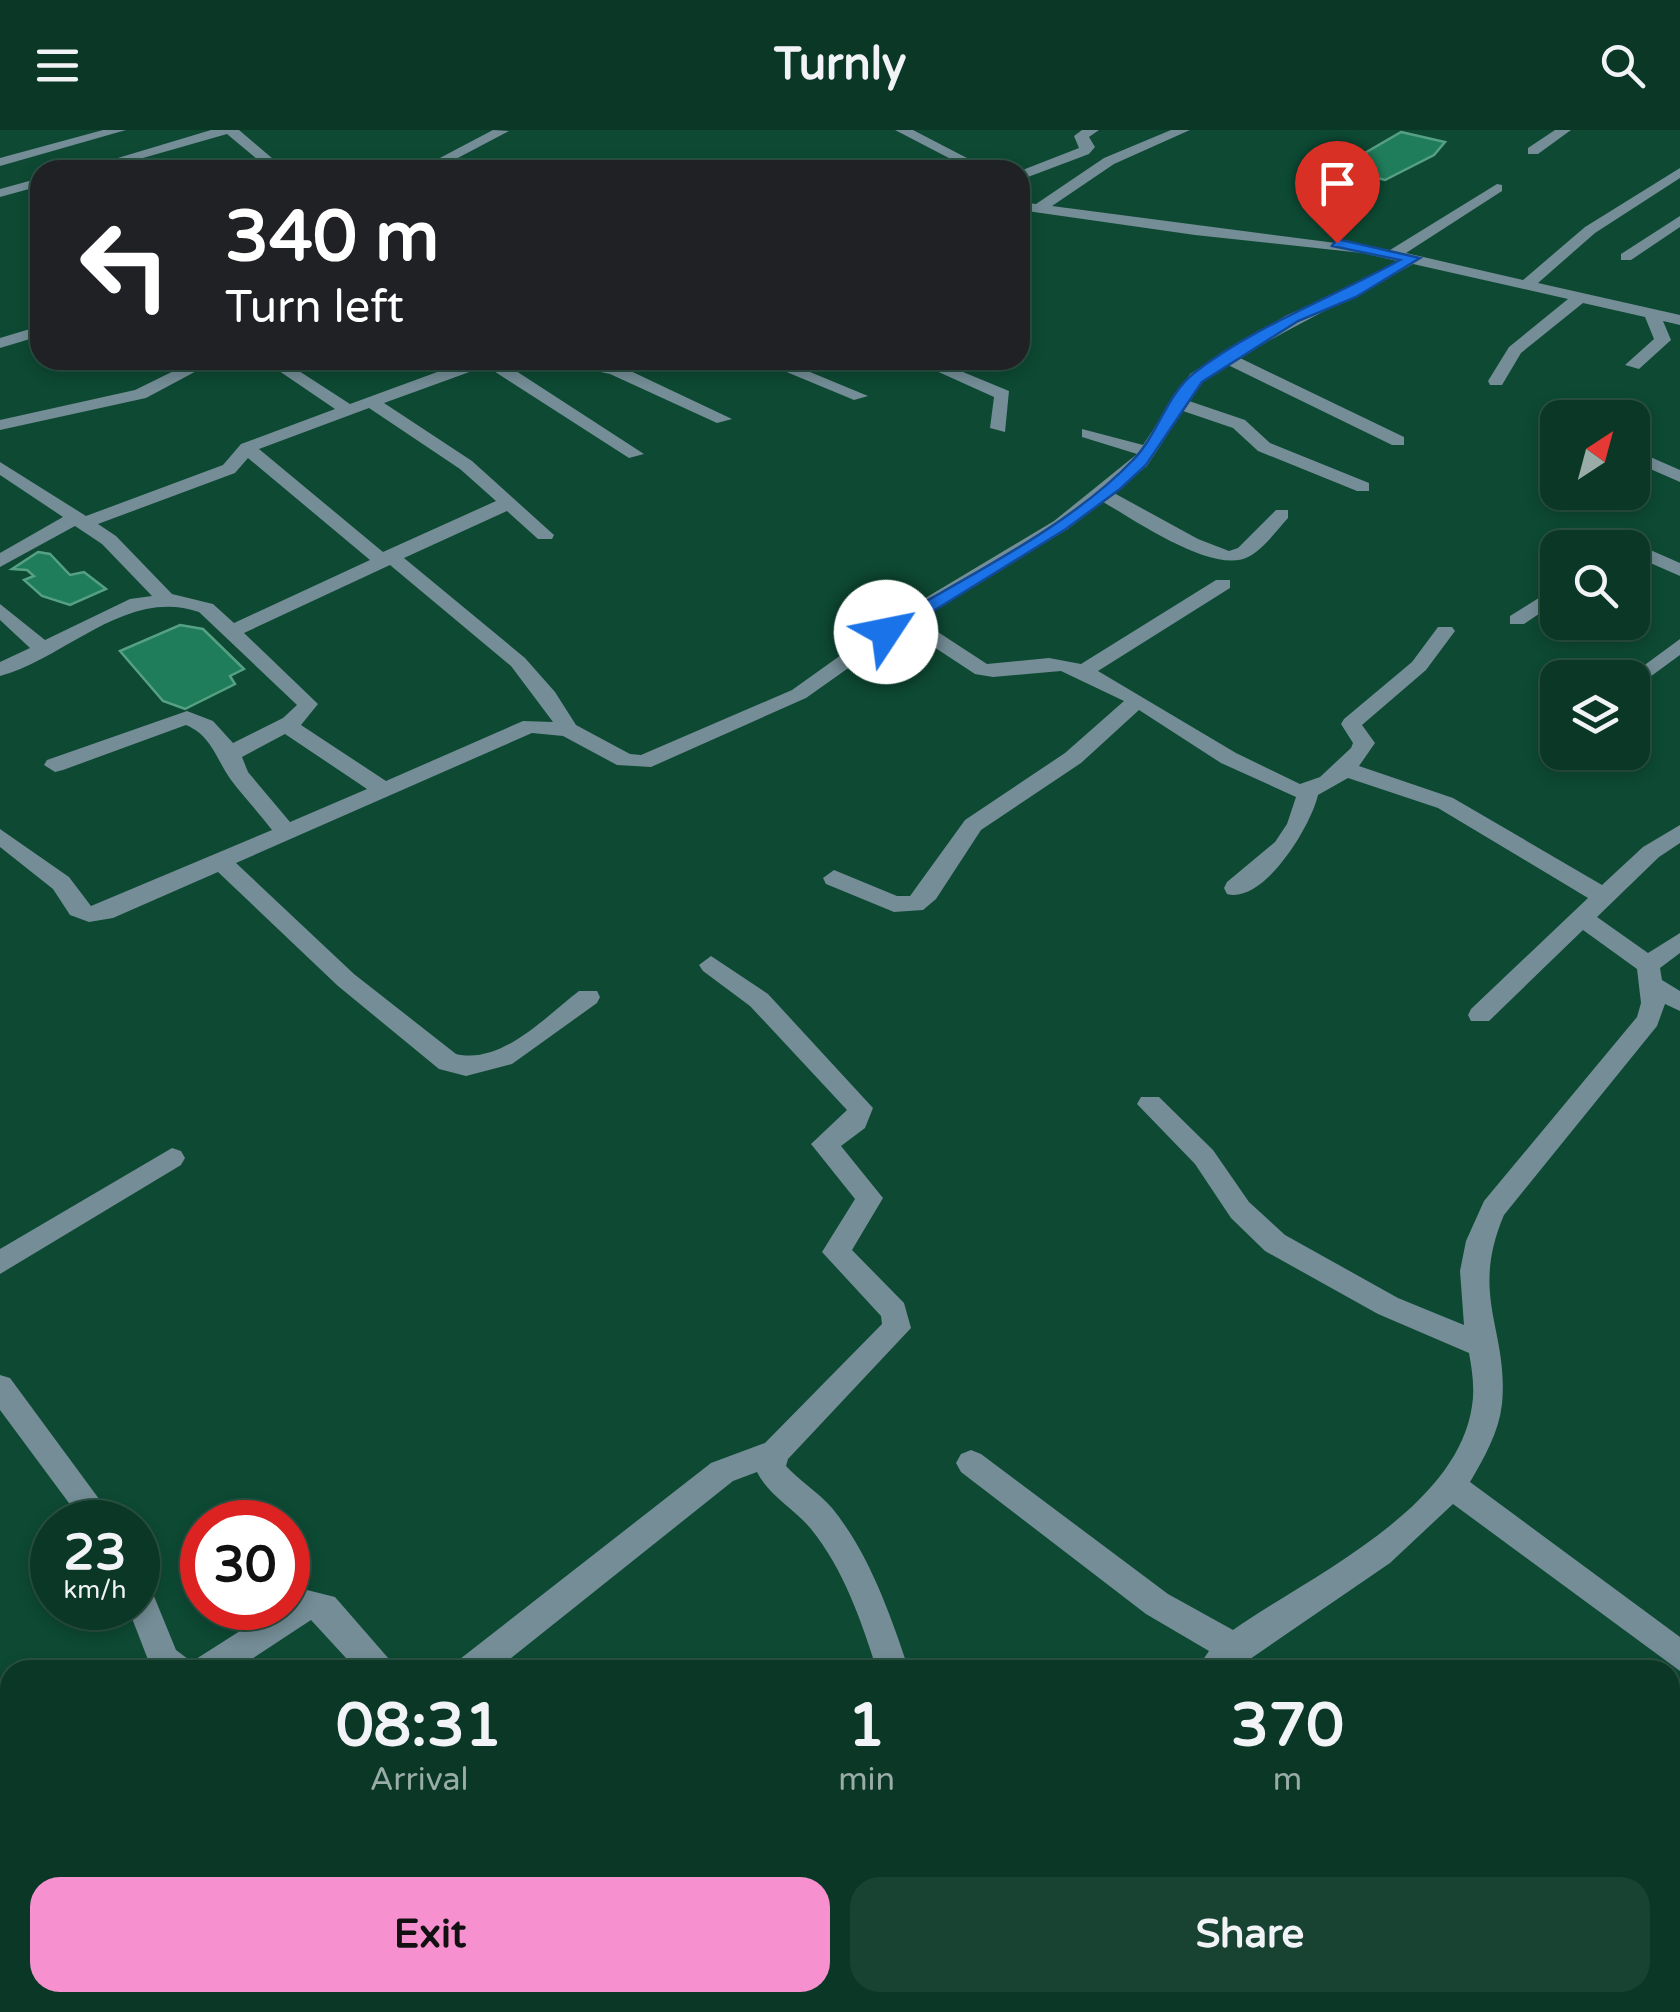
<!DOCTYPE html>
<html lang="en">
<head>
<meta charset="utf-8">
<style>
	body { margin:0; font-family:"Varela Round",sans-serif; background:#184232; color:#f1f3f6; height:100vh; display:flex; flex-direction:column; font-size:38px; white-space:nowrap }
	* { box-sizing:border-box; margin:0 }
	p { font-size:32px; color:#99aca7 }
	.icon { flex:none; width:55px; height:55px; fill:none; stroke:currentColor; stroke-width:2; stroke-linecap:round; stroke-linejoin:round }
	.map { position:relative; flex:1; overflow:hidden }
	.drawer { position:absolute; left:0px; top:1530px; width:1680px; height:352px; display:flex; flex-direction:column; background:#0a3726; border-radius:30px 30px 0 0; box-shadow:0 5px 15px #0003,0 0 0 2px #2a5143 }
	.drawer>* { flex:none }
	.hud { position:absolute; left:30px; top:30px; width:1000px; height:210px; border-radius:30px; box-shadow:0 5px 15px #0003,0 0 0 2px #2a5143; background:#202124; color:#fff; overflow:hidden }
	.needle { width:65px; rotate:36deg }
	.buttons { position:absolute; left:1540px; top:270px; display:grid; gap:20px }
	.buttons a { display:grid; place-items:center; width:110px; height:110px; border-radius:20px; background:#0a3726; box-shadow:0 5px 15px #0003,0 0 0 2px #2a5143; font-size:50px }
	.speed { position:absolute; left:30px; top:1370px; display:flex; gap:20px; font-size:50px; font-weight:700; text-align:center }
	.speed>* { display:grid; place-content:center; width:130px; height:130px; border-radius:50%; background:#0a3726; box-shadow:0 5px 15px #0003,0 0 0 2px #2a5143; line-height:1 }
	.speed small { font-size:25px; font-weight:400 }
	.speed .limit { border:15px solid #d22; background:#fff; color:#111 }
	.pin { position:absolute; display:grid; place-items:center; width:85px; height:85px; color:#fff; margin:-102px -42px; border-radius:50% 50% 50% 0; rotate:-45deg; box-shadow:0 0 10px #0007 }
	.pin .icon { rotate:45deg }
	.me { position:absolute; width:110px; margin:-55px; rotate:56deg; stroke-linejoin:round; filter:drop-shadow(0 0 8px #0008) }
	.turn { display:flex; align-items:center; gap:35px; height:210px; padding:0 30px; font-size:45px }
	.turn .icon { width:130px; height:130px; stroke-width:2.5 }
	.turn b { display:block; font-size:70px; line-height:85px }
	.eta { display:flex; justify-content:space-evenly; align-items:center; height:170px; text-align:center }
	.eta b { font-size:60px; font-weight:700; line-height:70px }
	.button { display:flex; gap:20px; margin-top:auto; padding:20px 30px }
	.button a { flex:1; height:115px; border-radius:30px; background:#f790cf; color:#111; font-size:40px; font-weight:700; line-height:115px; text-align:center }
	.button a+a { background:#184232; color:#f1f3f6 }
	header { display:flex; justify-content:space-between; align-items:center; height:130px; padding:0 30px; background:#0a3726; font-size:45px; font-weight:700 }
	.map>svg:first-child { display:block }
</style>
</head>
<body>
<header><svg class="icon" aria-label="menu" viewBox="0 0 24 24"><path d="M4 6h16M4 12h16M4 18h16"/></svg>Turnly<svg class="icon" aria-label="search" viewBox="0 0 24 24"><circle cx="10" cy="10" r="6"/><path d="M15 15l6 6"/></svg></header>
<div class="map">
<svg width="1680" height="1882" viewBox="0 0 1680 1882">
	<rect width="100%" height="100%" fill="#0d4933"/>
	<!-- water -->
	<g fill="#207d5b" stroke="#56a084" stroke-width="2.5">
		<path d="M1401 2 1445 12 1434 25 1385 50 1357 43 1346 34Z"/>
		<path d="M38 422 50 424 70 445 84 442 106 459 70 475 42 466 24 450 34 446 27 440 12 439Z"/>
		<path d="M180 495 203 499 244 539 230 546 235 554 185 579 163 571 120 521Z"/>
	</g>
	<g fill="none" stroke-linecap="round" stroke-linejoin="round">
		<!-- minor -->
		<g fill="#748d96" fill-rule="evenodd">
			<path d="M103 0H126L0 36V28Z"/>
			<path d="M211 0H239L286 40H270L227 4 101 40H78Z"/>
			<path d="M493 0 509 1 435 40H417Z"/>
			<path d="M895 0H913L990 40H972Z"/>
			<path d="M1082 0H1099L1089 7 1095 17 1089 24 1020 50V41L1079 18 1074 6Z"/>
			<path d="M1171 0H1190L1114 34 1052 76 1390 120 1497 54 1502 55V61L1406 123 1523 150 1585 97 1680 38V48L1595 103 1538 153 1680 185V195L1663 191 1671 210 1639 239 1625 235 1654 209 1645 187 1583 173 1521 223 1502 255H1490L1488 251 1509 217 1568 169 1413 134C1356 167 1296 193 1240 228L1404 307V315H1392L1228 235 1202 251 1189 271 1245 290 1270 313 1369 353V361H1357L1258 321 1233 298 1183 281 1147 336 1114 363 1198 409 1229 421 1238 418 1276 380H1288V388C1277 400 1264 418 1250 426 1216 447 1135 390 1103 372L1068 399 918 489 987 534 1049 528 1081 534 1216 450H1230V458L1098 541 1236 623 1300 654 1320 647 1351 618 1353 613 1341 594 1344 589 1412 532 1438 497H1452L1455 501 1426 540 1362 595 1375 613 1359 636 1453 668 1602 755 1643 717 1680 695V713L1659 727 1597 787 1648 823 1680 803V823L1660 838 1662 850 1680 861V881L1665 874 1657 896 1504 1085C1469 1167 1509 1200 1502 1274 1499 1302 1484 1328 1470 1352L1680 1507V1541L1453 1374 1390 1433 1234 1540H1196L1209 1521 1146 1484 961 1342 956 1333 961 1324 971 1320 981 1324 1168 1464 1233 1500C1310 1446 1457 1380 1472 1276 1475 1258 1472 1240 1469 1223L1378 1184 1265 1121 1231 1088 1195 1034 1137 974 1141 967H1159L1213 1020 1249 1072 1285 1105 1398 1168 1464 1195 1460 1141 1466 1111 1484 1071 1637 887 1641 873 1637 839 1583 800 1489 891H1471L1468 885 1471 879 1588 768 1438 678 1348 648 1318 665C1311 696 1264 774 1227 764L1224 758 1227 752 1275 712 1287 694 1296 667 1221 633 1139 580 1081 633 981 700 936 769 923 780 894 782 826 754 823 748 834 740 897 766H910L965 690 1065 623 1124 571 1061 541 993 547 975 544 905 498 806 568 651 637 617 635 563 606 532 603 236 733 354 844 456 924C502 935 546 886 579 861H597L600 867 597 873 512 934 466 946 439 939 338 856 218 742 113 788 89 792 70 785 53 759 0 717V699L69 747 91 776 272 700C259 683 244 667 231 650 216 629 212 606 186 595L63 640 55 642 44 635 47 630 187 581 213 591 233 613 283 588 297 575 199 482C127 457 66 528 0 546V532L30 518 0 490V474L45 510 130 469 152 466 102 414 75 396 0 437V423L63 387 0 345V332L86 386 223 335 241 314 335 279 263 230H282L350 274 470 230H499L644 324 629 328 486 236 384 273 472 331 554 405 552 409H538L507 381 404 428 525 528 555 562 576 595 630 624 641 625 792 560 897 485 1054 391 1137 324 1082 307V299L1143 315 1190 244 1287 185 1345 160 1397 131 1362 123 1195 105 1020 80V72L1036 74 1104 28ZM369 278 460 339 496 371 383 422 259 319ZM248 328 370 430 234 493 213 474 172 464 116 406 98 394 235 343ZM390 435 511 536 553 592 523 591 386 651 301 595 318 574 244 503ZM285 604 367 659 290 692 248 642 242 627Z"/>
			<path d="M1555 0H1571L1538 24H1528V18Z"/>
			<path d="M40 48V56L0 67V59Z"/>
			<path d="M1680 86V97L1631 130H1621V124Z"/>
			<path d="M40 196V206L0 218V208Z"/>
			<path d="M196 230H217L146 268 0 300V290L135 260Z"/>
			<path d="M544 230H583L620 236 732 289 717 293 610 244Z"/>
			<path d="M758 230H781L868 266 854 270Z"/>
			<path d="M912 230H934L1009 261 1005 302 990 298 994 267Z"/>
			<path d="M1632 319 1680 340V352L1632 331Z"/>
			<path d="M1632 412 1680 433V446L1632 425V418H1623Z"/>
			<path d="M1558 456V471L1524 494H1510V486Z"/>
			<path d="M1680 509V525L1632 560V548H1627Z"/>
			<path d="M711 826 768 864 873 978 865 998 841 1016 883 1068 852 1120 904 1173 911 1198 788 1329 786 1336C800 1351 818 1362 832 1378 870 1425 890 1484 909 1540H877C861 1490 844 1440 811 1399 794 1378 769 1366 757 1342L733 1351 496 1540H455L460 1529 711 1333 765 1313 882 1194 881 1186 822 1122 855 1069 811 1014 847 980 750 876 703 841 699 835Z"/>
			<path d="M172 1018 181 1021 185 1028 181 1035 0 1144V1119Z"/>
			<path d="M0 1245 10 1248 116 1392H83L0 1280Z"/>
			<path d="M138 1449 149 1454 176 1520 188 1529 192 1537 196 1529 276 1478H288V1470L307 1460 335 1467 389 1529 394 1540H357L311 1490 235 1540H152L128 1478H138Z"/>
			<path d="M0 1667 10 1671V1714L0 1710Z"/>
			<path d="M82 1872H118L122 1882H86Z"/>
			<path d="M184 1872H226L222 1882H180Z"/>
			<path d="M467 1872H510L506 1882H463Z"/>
			<path d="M668 1872H732L736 1882H664Z"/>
			<path d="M1042 1872H1078L1079 1882H1043Z"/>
			<path d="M1407 1872H1446L1442 1882H1403Z"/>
		</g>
	</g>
	<!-- route -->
	<path fill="#1a73e8" stroke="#114b97" stroke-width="2.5" d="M1337 109 1420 128 1356 167 1298 191 1202 252 1146 335 1120 359 1066 399 893 506H880V498C961 449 1067 399 1133 330 1157 306 1167 264 1194 243 1256 195 1332 168 1400 130L1332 116Z"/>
</svg>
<div class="buttons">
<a><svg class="needle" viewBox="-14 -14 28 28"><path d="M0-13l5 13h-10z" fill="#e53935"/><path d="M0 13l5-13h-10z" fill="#99aca7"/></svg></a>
<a><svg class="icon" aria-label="search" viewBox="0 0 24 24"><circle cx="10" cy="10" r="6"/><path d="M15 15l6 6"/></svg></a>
<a><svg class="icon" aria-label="layers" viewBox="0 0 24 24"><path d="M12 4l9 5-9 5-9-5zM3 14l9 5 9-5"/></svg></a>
</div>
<div class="speed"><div>23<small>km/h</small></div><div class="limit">30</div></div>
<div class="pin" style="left:1337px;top:113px;background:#d93025"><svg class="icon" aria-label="arrive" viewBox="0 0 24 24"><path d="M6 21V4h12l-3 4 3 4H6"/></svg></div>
<svg class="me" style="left:886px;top:502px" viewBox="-20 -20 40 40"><circle r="19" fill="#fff"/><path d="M0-13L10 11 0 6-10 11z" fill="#1a73e8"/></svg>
<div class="hud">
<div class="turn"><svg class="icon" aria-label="left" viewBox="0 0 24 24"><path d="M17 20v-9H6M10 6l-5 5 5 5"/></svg><div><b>340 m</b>Turn left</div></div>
</div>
<section class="drawer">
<div class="eta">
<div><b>08:31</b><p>Arrival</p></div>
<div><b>1</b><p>min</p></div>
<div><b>370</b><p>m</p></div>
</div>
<div class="button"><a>Exit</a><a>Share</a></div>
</section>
</div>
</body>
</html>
